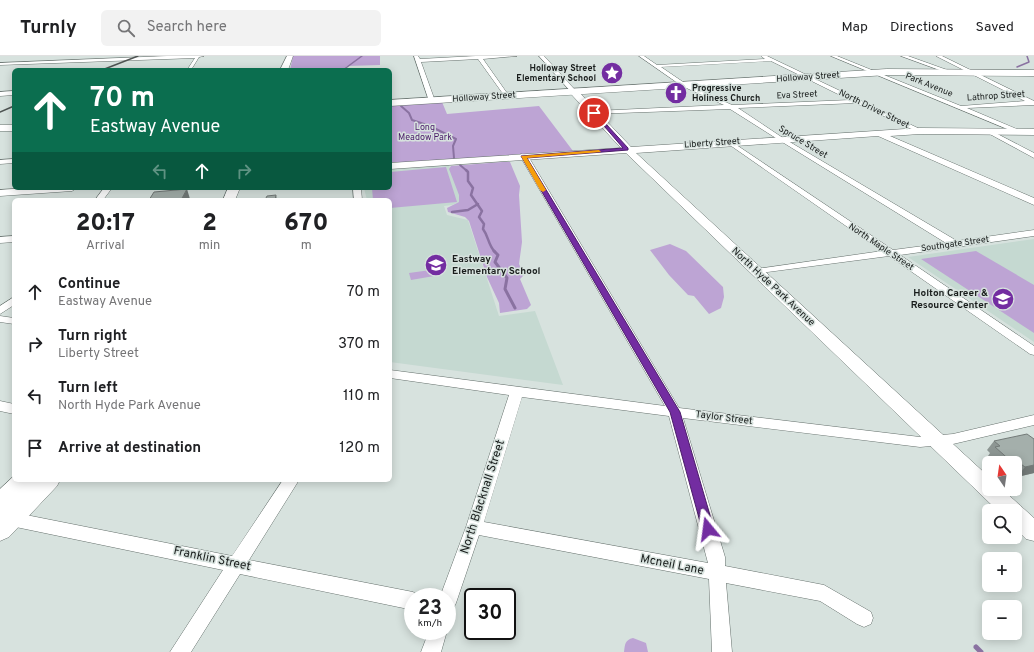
<!DOCTYPE html>
<html lang="en">
<head>
<meta charset="utf-8">
<style>
	body { margin:0; font-family:Overpass,sans-serif; background:#f2f2f2; color:#202124; height:100vh; display:flex; flex-direction:column; font-size:15px; white-space:nowrap }
	* { box-sizing:border-box; margin:0 }
	p { font-size:13px; color:#757577 }
	.icon { flex:none; width:22px; height:22px; fill:none; stroke:currentColor; stroke-width:2; stroke-linecap:round; stroke-linejoin:round }
	.map { position:relative; flex:1; overflow:hidden }
	.sheet { position:absolute; left:12px; top:142px; width:380px; height:284px; display:flex; flex-direction:column; background:#fff; border-radius:6px; box-shadow:0 2px 10px #0003 }
	.sheet>* { flex:none }
	.banner { position:absolute; left:12px; top:12px; width:380px; height:122px; border-radius:6px; box-shadow:0 2px 10px #0003; background:#0b6e4f; color:#fff; overflow:hidden }
	.needle { width:26px; rotate:347deg }
	.controls { position:absolute; left:982px; top:400px; display:grid; gap:8px }
	.controls a { display:grid; place-items:center; width:40px; height:40px; border-radius:6px; background:#fff; box-shadow:0 2px 10px #0003; font-size:20px }
	.speed { position:absolute; left:404px; top:532px; display:flex; gap:8px; font-size:20px; font-weight:700; text-align:center }
	.speed>* { display:grid; place-content:center; width:52px; height:52px; border-radius:50%; background:#fff; box-shadow:0 2px 10px #0003; line-height:1 }
	.speed small { font-size:10px; font-weight:400 }
	.speed .limit { border:2px solid #111; border-radius:6px; background:#fff; color:#111 }
	.pin { position:absolute; display:grid; place-items:center; width:34px; height:34px; color:#fff; margin:-17px; border:2px solid #fff; border-radius:50%; box-shadow:0 1px 4px #0007 }
	.me { position:absolute; width:44px; margin:-22px; rotate:344deg; stroke-linejoin:round; filter:drop-shadow(0 0 3px #0008) }
	.turn { display:flex; align-items:center; gap:14px; height:84px; padding:0 12px; font-size:18px }
	.turn .icon { width:52px; height:52px; stroke-width:2.5 }
	.turn b { display:block; font-size:28px; line-height:34px }
	.lanes { display:flex; align-items:center; height:38px; padding:0 12px; background:#0003; justify-content:center; gap:20px; direction:ltr }
	.lanes .off { opacity:.35 }
	.eta { display:flex; justify-content:space-evenly; align-items:center; height:68px; text-align:center }
	.eta b { font-size:24px; font-weight:800; line-height:28px }
	ul { padding:0; list-style:none }
	li { display:flex; align-items:center; gap:12px; height:52px; padding:0 12px }
	li div { flex:1 }
	li b { display:block; font-size:15px }
	li em { font-style:normal }
	header { display:flex; align-items:center; gap:24px; box-sizing:border-box; height:56px; padding:0 20px; background:#fff; border-bottom:1px solid #e0e0e0 }
	header strong { font-size:19px }
	nav { display:flex; gap:22px; margin-inline-start:auto; font-size:14px }
	.search { width:280px; height:36px; background:#f2f2f2; display:flex; align-items:center; gap:10px; box-sizing:border-box; padding:0 14px; border-radius:6px; color:#757577; font-size:15px }
	.map>svg:first-child { display:block }
</style>
</head>
<body>
<header>
<strong>Turnly</strong>
<div class="search"><svg class="icon" aria-label="search" viewBox="0 0 24 24"><circle cx="10" cy="10" r="6"/><path d="M15 15l6 6"/></svg>Search here</div>
<nav><a>Map</a><a>Directions</a><a>Saved</a></nav>
</header>
<div class="map">
<svg width="1034" height="596" viewBox="0 0 1034 596">
	<rect width="100%" height="100%" fill="#d7e2de"/>
	<!-- built -->
	<g fill="#c5d9d1">
		<path d="M449 109 462 145 452 149 444 150 447 159 468 164 499 260 535 255 563 329 390 306V144H367L364 132H390V113Z"/>
		<path d="M1034 183V286L908 201Z"/>
	</g>
	<!-- green -->
	<g fill="#bda4d4">
		<path d="M293 0H380V9L347 10 343 14H290Z"/>
		<path d="M442 46 447 58 539 50 573 95 390 107V49Z"/>
		<path d="M502 106H510L520 130 519 139 522 186 519 208 524 219 520 223 531 249 527 253 500 257 499 247 487 221 469 165 465 161 448 156 447 152 459 146V139L449 113 451 110Z"/>
		<path d="M446 111 457 146 390 152V144H373L372 132H390V116Z"/>
		<path d="M670 188 686 195 723 231 724 241 721 252 709 258 694 240 688 239 669 219 650 194Z"/>
		<path d="M976 195 1034 229V277L921 203Z"/>
		<path d="M438 213 440 219 411 224 409 217Z"/>
		<path d="M633 582 646 587 648 596H624C625 588 625 584 633 582Z"/>
	</g>
	<g fill="none" stroke-linecap="round" stroke-linejoin="round">
		<!-- stream-far4 -->
		<g stroke="#8a72a1" stroke-width="1.5">
			<path d="M1017 11 1029 6 1027 0"/>
			<path d="M343 14 362 0"/>
		</g>
		<!-- stream-far3 -->
		<g stroke="#8a72a1" stroke-width="2">
			<path d="M401 50 409 57 412 64 430 70 456 83 453 90 454 102"/>
			<path d="M460 109 467 115"/>
		</g>
		<!-- stream-far2 -->
		<g stroke="#8a72a1" stroke-width="2.5">
			<path d="M466 114 468 116V125L473 132 471 139 482 155 479 161 484 168 483 173C489 181 488 189 495 196"/>
			<path d="M452 156 468 154 478 148"/>
		</g>
		<!-- stream-far1 -->
		<path stroke="#8a72a1" stroke-width="3" d="M494 195 498 199 495 206 507 222 505 233 515 252"/>
		<!-- stream -->
		<path stroke="#8a72a1" stroke-width="5" d="M976 591 981 596"/>
		<!-- minor casing -->
		<g stroke="#66716d" stroke-width="1">
			<g id="minor">
				<path d="M167 0H204L199 1 191 14H187L195 2 0 9V7Z"/>
				<path d="M414 0H418L420 3 476 0H517L483 3 509 40 506 42 478 3 421 6 435 45 432 47 429 45Z"/>
				<path d="M539 0H544L576 35V37H572Z"/>
				<path d="M639 0H644L657 9 765 3 761 0H767L922 74V76H918L856 47 738 52 783 82 957 185 1034 174V180L900 199 1034 290V299L1030 298 889 200 752 218 751 216 752 214 756 213 882 195 727 87 726 86 729 84 893 194 946 187 779 84 730 53 592 58 591 57 594 55 724 49 682 30ZM771 5 850 44 732 49 686 28 661 11Z"/>
				<path d="M831 0H837L961 50 1025 45 936 0H942L1034 45V49L967 52 1019 74 1020 75 1017 77Z"/>
				<path d="M901 0H908L950 15 945 16Z"/>
				<path d="M14 35V39L0 40V36Z"/>
				<path d="M988 73 1034 97V102L986 76 985 75Z"/>
				<path d="M521 98 528 100 679 352 920 381 953 378 1034 359V369L953 388 920 391 683 362 725 501V510L824 529 871 556 873 562 871 568 864 571 857 568 820 545 726 527 732 596H712L709 523 479 479 456 547 453 553 447 556V541H440L466 471 509 339 390 322V314L665 350 520 100ZM522 341 669 360 708 507 484 466Z"/>
				<path d="M14 103V107L0 108V104Z"/>
				<path d="M104 132H112L103 144H95Z"/>
				<path d="M353 132H361L362 144H354Z"/>
				<path d="M14 180V186L0 187V181Z"/>
				<path d="M14 241V249L0 258V250Z"/>
				<path d="M0 260 14 262V268L0 266Z"/>
				<path d="M0 345 14 348V358L0 355Z"/>
				<path d="M283 424H299L249 504 413 536 420 541H413V554L240 518 191 596H170L223 514 11 470 5 468 3 463 5 458 11 456 232 500Z"/>
				<path d="M447 574V575L441 596H421L429 575Z"/>
			</g>
		</g>
		<!-- tertiary casing -->
		<g stroke="#66716d" stroke-width="1">
			<g id="tertiary">
				<path d="M571 34H577L631 91 920 72 1034 73V79L920 78 890 80 1034 142V149L878 80 636 97 989 421V433H1002L1034 462V485L1026 483 1015 472V455H998L626 97 390 113V107L621 92 571 38Z"/>
				<path d="M26 132H77L72 135 0 140V134Z"/>
			</g>
		</g>
		<!-- secondary casing -->
		<g stroke="#66716d" stroke-width="1">
			<g id="secondary">
				<path d="M287 0H293L288 14H280Z"/>
				<path d="M228 132H240L235 144H223Z"/>
				<path d="M14 420V424H60L57 430 9 481 0 485V433Z"/>
			</g>
		</g>
		<!-- primary casing -->
		<g stroke="#66716d" stroke-width="1">
			<g id="primary">
				<path d="M887 13 1034 14V20L887 19 390 50V44Z"/>
				<rect x="0" y="69" width="14" height="6"/>
			</g>
		</g>
		<!-- minor -->
		<use href="#minor" fill="#fff" fill-rule="evenodd"/>
		<!-- tertiary -->
		<use href="#tertiary" fill="#fff" fill-rule="evenodd"/>
		<!-- secondary -->
		<use href="#secondary" fill="#fff" fill-rule="evenodd"/>
		<!-- primary -->
		<use href="#primary" fill="#fff" fill-rule="evenodd"/>
		<!-- rail -->
		<g stroke="#4e5452" stroke-width="1.5">
			<path d="M102 14 138 0"/>
			<path d="M0 56 14 50"/>
		</g>
	</g>
	<!-- wall -->
	<path fill="#8d9693" d="M1034 383V417L1017 421 1015 419V407H996L988 400 990 397 987 394 994 385Z"/>
	<!-- shaded-wall -->
	<g fill="#737a78">
		<path d="M187 133 190 143V144H181Z"/>
		<path d="M276 139 277 144H275Z"/>
		<path d="M1034 409V417L1017 421 1025 411Z"/>
	</g>
	<!-- building -->
	<g fill="#a4afab" stroke="#737a78">
		<path d="M187 133 181 144H149L154 136Z"/>
		<path d="M276 139 275 144H265L267 140Z"/>
		<path d="M1027 378 1034 383V409L1025 411 1018 406 1013 407 995 391 1000 390 994 385Z"/>
	</g>
	<!-- route -->
	<path fill="#732da1" stroke="#4b1d69" d="M592 56H595L628 92V94L527 102 680 356 714 473 712 477 708 478 704 477 702 473 670 356 521 100 623 92Z"/>
	<!-- slow -->
	<path fill="#f59e0b" d="M599 94 601 96 527 102 546 134 543 136 540 134 521 100Z"/>
	<!-- icons -->
	<defs>
		<g id="sight-disc" transform="scale(1.15)"><circle r="9.5" fill="#732da1" stroke="#d7e2de"/><path d="M0-6L1.8-2.2L6-1.7L2.9 1.2L3.7 5.4L0 3.3L-3.7 5.4L-2.9 1.2L-6-1.7L-1.8-2.2Z" fill="#fff"/></g>
		<g id="church-disc" transform="scale(1.15)"><circle r="9.5" fill="#732da1" stroke="#d7e2de"/><path d="M-1.2-6h2.4v3.5h3.3v2.4h-3.3V6h-2.4V-.1h-3.3v-2.4h3.3Z" fill="#fff"/></g>
		<g id="school-disc" transform="scale(1.15)"><circle r="9.5" fill="#732da1" stroke="#d7e2de"/><path d="M0-5L7-2L0 1L-7-2ZM-4 1L0 2.5L4 1V4Q0 6-4 4Z" fill="#fff"/></g>
	</defs>
	<g fill-rule="evenodd">
		<use href="#sight-disc" x="612" y="17"/>
		<use href="#church-disc" x="676" y="37"/>
		<use href="#school-disc" x="436" y="209"/>
		<use href="#school-disc" x="1003" y="243"/>
	</g>
	<g text-anchor="middle" dominant-baseline="central" stroke-width="3" stroke-linejoin="round" paint-order="stroke">
		<!-- far-poi labels -->
		<g font-size="9" font-weight="bold" fill="#191d1c" stroke="#d7e2de" text-anchor="end">
			<text x="596" y="12">Holloway Street<tspan x="596" dy="10">Elementary School</tspan></text>
			<text x="692" y="32" text-anchor="start">Progressive<tspan x="692" dy="10">Holiness Church</tspan></text>
		</g>
		<!-- far-street labels -->
		<g font-size="9" fill="#191d1c" stroke="#d7e2de">
			<text transform="translate(808 21) rotate(-4)">Holloway Street</text>
			<text transform="translate(929 29) rotate(22)">Park Avenue</text>
			<text transform="translate(797 39) rotate(-3)">Eva Street</text>
			<text transform="translate(996 40) rotate(-4)">Lathrop Street</text>
			<text transform="translate(484 41) rotate(-4)">Holloway Street</text>
			<text transform="translate(874 53) rotate(26)">North Driver Street</text>
			<text transform="translate(803 86) rotate(31)">Spruce Street</text>
			<text transform="translate(712 87) rotate(-4)">Liberty Street</text>
			<text transform="translate(955 188) rotate(-8)">Southgate Street</text>
			<text transform="translate(881 191) rotate(34)">North Maple Street</text>
		</g>
		<!-- far-park labels -->
		<g font-size="9" fill="#4a1a69" stroke="#d7e2de">
			<text x="425" y="71">Long<tspan x="425" dy="10">Meadow Park</tspan></text>
		</g>
		<!-- poi labels -->
		<g font-size="10" font-weight="bold" fill="#191d1c" stroke="#d7e2de" text-anchor="start">
			<text x="452" y="203">Eastway<tspan x="452" dy="12">Elementary School</tspan></text>
			<text x="988" y="237" text-anchor="end">Holton Career &amp;<tspan x="988" dy="12">Resource Center</tspan></text>
		</g>
		<!-- street labels -->
		<g font-size="10" fill="#191d1c" stroke="#d7e2de">
			<text transform="translate(773 231) rotate(43)">North Hyde Park Avenue</text>
			<text transform="translate(724 362) rotate(7)">Taylor Street</text>
		</g>
		<!-- near-street labels -->
		<g font-size="12" fill="#191d1c" stroke="#d7e2de">
			<text transform="translate(483 441) rotate(-72)">North Blacknall Street</text>
			<text transform="translate(212 503) rotate(12)">Franklin Street</text>
			<text transform="translate(672 509) rotate(11)">Mcneil Lane</text>
		</g>
	</g>
</svg>
<div class="controls">
<a><svg class="needle" viewBox="-14 -14 28 28"><path d="M0-13l5 13h-10z" fill="#e53935"/><path d="M0 13l5-13h-10z" fill="#757577"/></svg></a>
<a><svg class="icon" aria-label="search" viewBox="0 0 24 24"><circle cx="10" cy="10" r="6"/><path d="M15 15l6 6"/></svg></a>
<a>+</a>
<a>−</a>
</div>
<div class="speed"><div>23<small>km/h</small></div><div class="limit">30</div></div>
<div class="pin" style="left:594px;top:57px;background:#d93025"><svg class="icon" aria-label="arrive" viewBox="0 0 24 24"><path d="M6 21V4h12l-3 4 3 4H6"/></svg></div>
<svg class="me" style="left:708px;top:473px" viewBox="-20 -20 40 40"><path d="M0-17L14 15 0 8-14 15z" fill="#732da1" stroke="#fff" stroke-width="4"/></svg>
<div class="banner">
<div class="turn"><svg class="icon" aria-label="ahead" viewBox="0 0 24 24"><path d="M12 20V5M6 11l6-6 6 6"/></svg><div><b>70 m</b>Eastway Avenue</div></div>
<div class="lanes"><svg class="icon off" aria-label="left" viewBox="0 0 24 24"><path d="M17 20v-9H6M10 6l-5 5 5 5"/></svg><svg class="icon" aria-label="ahead" viewBox="0 0 24 24"><path d="M12 20V5M6 11l6-6 6 6"/></svg><svg class="icon off" aria-label="right" viewBox="0 0 24 24"><path d="M7 20v-9h11M14 6l5 5-5 5"/></svg></div>
</div>
<section class="sheet">
<div class="eta">
<div><b>20:17</b><p>Arrival</p></div>
<div><b>2</b><p>min</p></div>
<div><b>670</b><p>m</p></div>
</div>
<ul>
<li><svg class="icon" aria-label="ahead" viewBox="0 0 24 24"><path d="M12 20V5M6 11l6-6 6 6"/></svg><div><b>Continue</b><p>Eastway Avenue</p></div><em>70 m</em></li>
<li><svg class="icon" aria-label="right" viewBox="0 0 24 24"><path d="M7 20v-9h11M14 6l5 5-5 5"/></svg><div><b>Turn right</b><p>Liberty Street</p></div><em>370 m</em></li>
<li><svg class="icon" aria-label="left" viewBox="0 0 24 24"><path d="M17 20v-9H6M10 6l-5 5 5 5"/></svg><div><b>Turn left</b><p>North Hyde Park Avenue</p></div><em>110 m</em></li>
<li><svg class="icon" aria-label="arrive" viewBox="0 0 24 24"><path d="M6 21V4h12l-3 4 3 4H6"/></svg><div><b>Arrive at destination</b></div><em>120 m</em></li>
</ul>
</section>
</div>
</body>
</html>
